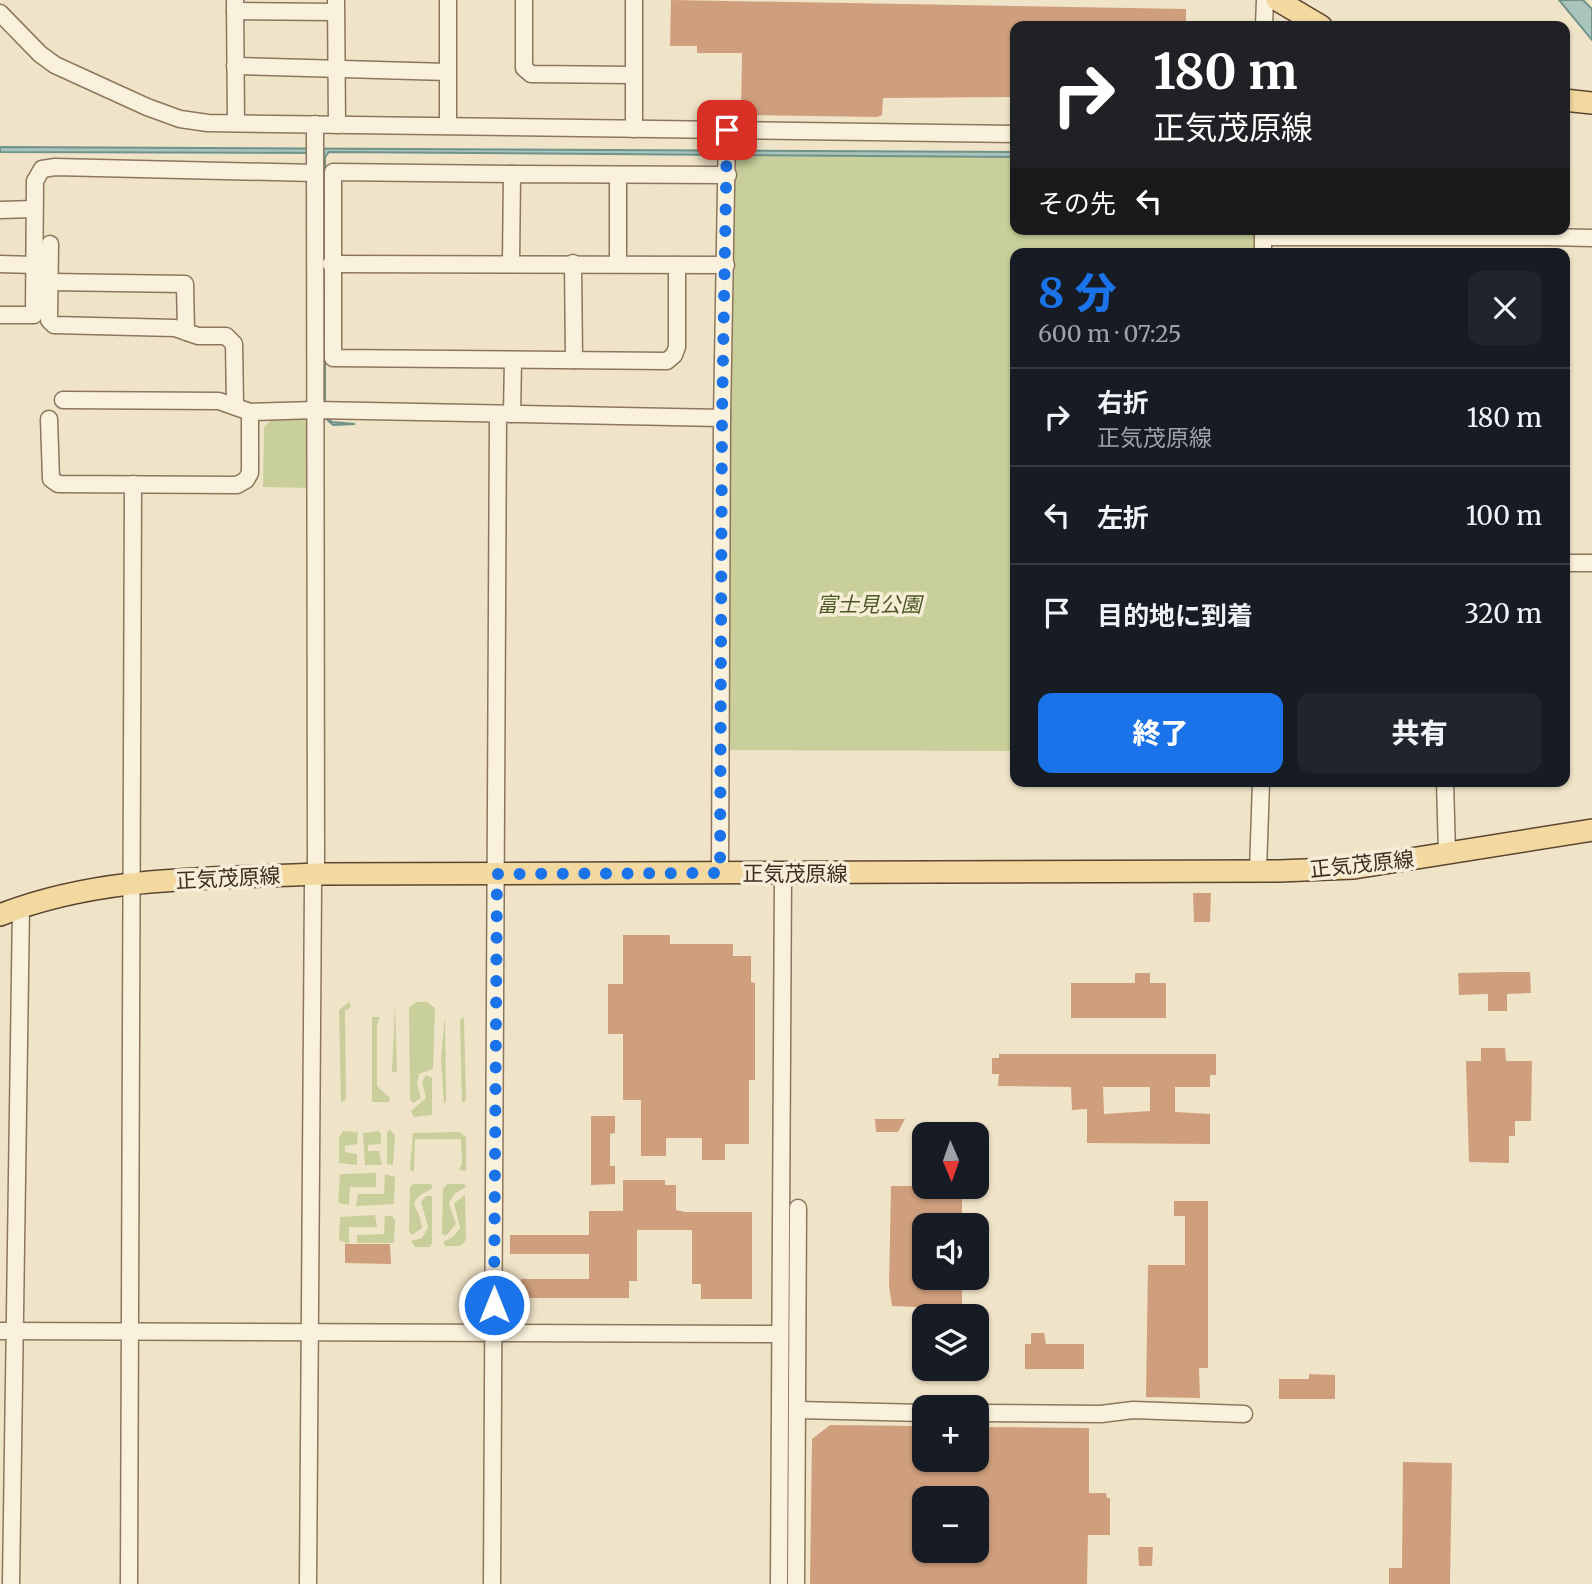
<!DOCTYPE html>
<html lang="ja">
<head>
<meta charset="utf-8">
<style>
	body { margin:0; font-family:Merriweather,"Noto Sans JP",serif; background:#20242c; color:#f1f3f6; height:100vh; display:flex; flex-direction:column; font-size:26px; white-space:nowrap }
	* { box-sizing:border-box; margin:0 }
	p { font-size:23px; color:#9ea1a6 }
	.icon { flex:none; width:38px; height:38px; fill:none; stroke:currentColor; stroke-width:2; stroke-linecap:round; stroke-linejoin:round }
	.map { position:relative; flex:1; overflow:hidden }
	.sheet { position:absolute; left:1010px; top:248px; width:560px; height:539px; display:flex; flex-direction:column; background:#171b24; border-radius:14px; box-shadow:0 2px 5px #0004 }
	.sheet>* { flex:none }
	.hud { position:absolute; left:1010px; top:21px; width:560px; height:214px; border-radius:14px; box-shadow:0 2px 5px #0004; background:#202124; color:#fff; overflow:hidden }
	.needle { width:46px; rotate:178deg }
	.buttons { position:absolute; left:912px; top:1122px; display:grid; gap:14px }
	.buttons a { display:grid; place-items:center; width:77px; height:77px; border-radius:14px; background:#171b24; box-shadow:0 2px 5px #0004; font-size:35px }
	.pin { position:absolute; display:grid; place-items:center; width:60px; height:60px; color:#fff; margin:-30px; border-radius:14px; box-shadow:0 4px 10px #0006 }
	.me { position:absolute; width:77px; margin:-38px; rotate:0deg; stroke-linejoin:round; filter:drop-shadow(0 0 5px #0008) }
	.turn { display:flex; align-items:center; gap:24px; height:147px; padding:0 28px; font-size:32px }
	.turn .icon { width:91px; height:91px; stroke-width:2.5 }
	.turn b { display:block; font-size:49px; line-height:60px }
	.then { display:flex; align-items:center; height:66px; padding:0 28px; background:#0003; gap:14px; font-size:26px }
	.round { display:grid; place-items:center; flex:none; width:74px; height:74px; border-radius:14px; background:#20242c }
	.summary { display:flex; align-items:center; justify-content:space-between; height:119px; padding:0 28px }
	h1 { font-size:42px; font-weight:800; line-height:52px; color:#1a73e8 }
	.action { display:flex; gap:14px; margin-top:auto; padding:14px 28px }
	.action a { flex:1; height:80px; border-radius:14px; background:#1a73e8; color:#fff; font-size:28px; font-weight:800; line-height:80px; text-align:center }
	.action a+a { background:#20242c; color:#f1f3f6 }
	ul { padding:0; list-style:none }
	li { display:flex; align-items:center; gap:21px; height:98px; padding:0 28px; border-top:2px solid #363941 }
	li div { flex:1 }
	li b { display:block; font-size:26px }
	li em { font-style:normal }
	.map>svg:first-child { display:block }
</style>
</head>
<body>
<div class="map">
<svg width="1592" height="1584" viewBox="0 0 1592 1584">
	<rect width="100%" height="100%" fill="#f0e4c8"/>
	<!-- green -->
	<g fill="#c9cf9b">
		<path d="M727 154 1015 156V229H1263V254H1015V751L722 750Z"/>
		<path d="M272 419H310L311 488 263 487 264 427Z"/>
		<path d="M349 1002 351 1007 345 1011 346 1100 341 1102 339 1010Z"/>
		<path d="M416 1002H427L435 1008 433 1069 419 1074 417 1084 421 1098 413 1103 410 1100 409 1008Z"/>
		<path d="M395 1004 397 1071 395 1073 392 1071Z"/>
		<path d="M445 1016 446 1101 444 1104 441 1058Z"/>
		<path d="M372 1017H380L377 1025V1086L390 1098 389 1102H372Z"/>
		<path d="M464 1017 466 1100 462 1103 460 1020Z"/>
		<path d="M426 1075 432 1078V1115L414 1117 411 1111 426 1098 422 1082Z"/>
		<path d="M390 1130 395 1135 393 1165 387 1164V1132Z"/>
		<path d="M343 1131 358 1132 357 1144 345 1146V1152L357 1154V1165L339 1163V1137Z"/>
		<path d="M378 1131 381 1133V1144L368 1145V1151H379L382 1165H365L363 1133Z"/>
		<path d="M459 1132 466 1137V1171L459 1170 462 1164 461 1139H415L414 1172 410 1170 413 1133Z"/>
		<path d="M376 1173V1187H350L349 1205 338 1203 340 1174Z"/>
		<path d="M385 1174 395 1177 394 1204 356 1206 358 1194H384Z"/>
		<path d="M413 1184H431L433 1188C400 1205 421 1204 422 1228L412 1235 409 1232 410 1187Z"/>
		<path d="M447 1184H464L466 1187 454 1194 449 1203 456 1224 446 1236 442 1234 443 1189Z"/>
		<path d="M465 1195 466 1240 460 1246H445L443 1242 453 1237 460 1228 454 1203Z"/>
		<path d="M432 1196V1243L430 1247H415L411 1241 422 1238 428 1227 421 1202 426 1196Z"/>
		<path d="M375 1215 377 1227H349V1244L339 1240 340 1217Z"/>
		<path d="M385 1216H392L395 1220 394 1243H357V1235L384 1234Z"/>
	</g>
	<!-- water -->
	<g fill="#a9c4bc" stroke="#6f938a" stroke-width="2">
		<path d="M1559 0H1583L1592 9V40Z"/>
		<path d="M0 147 1015 152V157L329 152 325 157V403L327 418 332 422 355 424 333 425 323 416 322 156 324 153 0 152Z"/>
	</g>
	<!-- building -->
	<g fill="#cf9f7d" fill-rule="evenodd">
		<path d="M671 0 1186 9V26H1015V97L883 98 882 115 877 117 741 115 742 53H697V46H670Z"/>
		<path d="M1193 893H1211L1210 922H1194Z"/>
		<path d="M623 935H670V944H733V956H751V982L755 983V1080H749V1144H725V1160H702V1138H666V1156H641V1100H623V1034H608V984H623Z"/>
		<path d="M1503 972H1530L1531 993 1507 994V1011H1488V994L1459 995 1458 973Z"/>
		<path d="M1135 973H1150V983H1166V1018H1071V983H1135Z"/>
		<path d="M1481 1048H1505L1506 1061H1532L1531 1121H1515V1136H1509V1163L1469 1162 1466 1061H1481Z"/>
		<path d="M999 1054H1216V1075H1210V1087H1175V1112L1210 1114V1144L1087 1143V1109L1072 1110 1071 1087 998 1086 999 1074H992V1058H999ZM1103 1087H1150V1111L1104 1114Z"/>
		<path d="M591 1116H615V1133L610 1134V1166H615V1184L591 1185Z"/>
		<path d="M875 1119H905L898 1132H876Z"/>
		<path d="M623 1180H665V1185H676V1210L685 1212H752V1299H701V1284H692V1230H637V1281H629V1298H521V1279H589V1254H510V1235H589V1211H623Z"/>
		<path d="M891 1186H950L951 1190H962V1225H924V1278H962V1308H948L949 1316H918L917 1307 892 1306 889 1286Z"/>
		<path d="M1174 1201H1208V1368H1199L1200 1398 1146 1397 1148 1265H1185V1216H1174Z"/>
		<path d="M345 1244H390L391 1264 345 1263Z"/>
		<path d="M1031 1333H1044L1046 1344H1084V1369H1025V1344H1031Z"/>
		<path d="M1309 1374 1335 1375V1399H1279V1379H1309Z"/>
		<path d="M830 1425 924 1426V1460H976V1427L1089 1428V1493H1106L1107 1498H1110V1535H1088L1087 1584H810L812 1439ZM924 1498H976V1550H924Z"/>
		<path d="M1403 1462 1452 1463 1450 1584H1389V1568H1402Z"/>
		<path d="M1138 1547H1153L1152 1566H1139Z"/>
	</g>
	<g fill="none" stroke-linecap="round" stroke-linejoin="round">
		<!-- minor casing -->
		<g stroke="#8d765c" stroke-width="19">
			<g id="minor">
				<path d="M235 0 236 123"/>
				<path d="M336 0 337 125"/>
				<path d="M524 0V68L531 74 634 75"/>
				<path d="M634 0V129"/>
				<path d="M235 11 336 12"/>
				<path d="M0 13 40 54 55 65 147 107 180 119 208 123 1015 134"/>
				<path d="M1264 26 1265 0"/>
				<path d="M235 66 448 72"/>
				<path d="M448 126V0"/>
				<path d="M512 174 333 172V358L667 361 674 355 677 347V265"/>
				<path d="M0 210 34 209"/>
				<path d="M1547 229V237L1592 238"/>
				<path d="M1263 237H1547"/>
				<path d="M50 244 49 320 54 325 175 328 198 336H226L234 344 235 405"/>
				<path d="M1263 254V229"/>
				<path d="M511 263 512 174 728 175"/>
				<path d="M573 263 574 360"/>
				<path d="M0 264 33 265"/>
				<path d="M331 264 726 265"/>
				<path d="M618 264V176"/>
				<path d="M50 282 185 284 186 332"/>
				<path d="M0 315H34L35 181 42 169 55 167 314 173"/>
				<path d="M63 400 219 401 250 412 315 410 722 418"/>
				<path d="M512 414 513 360"/>
				<path d="M49 419 51 479 58 484 237 485 246 480 250 473V412"/>
				<path d="M1564 563H1592"/>
				<path d="M1445 782 1447 853"/>
				<path d="M1258 871 1261 782"/>
				<path d="M720 873 722 418 727 130"/>
				<path d="M0 1331 779 1334"/>
				<path d="M797 1410 924 1413"/>
				<path d="M976 1413 1101 1414 1133 1410 1244 1414"/>
				<path d="M11 1584 21 907"/>
				<path d="M129 1584 133 484"/>
				<path d="M308 1584 313 885 316 874 315 124"/>
				<path d="M492 1584 498 414"/>
				<path d="M779 1584 783 873"/>
				<path d="M796 1584 798 1208"/>
			</g>
		</g>
		<!-- major casing -->
		<g stroke="#5b4430" stroke-width="24">
			<g id="major">
				<path d="M1277 0 1321 26"/>
				<path d="M1564 100 1592 103"/>
				<path d="M0 915C101 875 209 879 316 874L1279 871 1354 868 1592 830"/>
			</g>
		</g>
		<!-- minor -->
		<use href="#minor" stroke="#faf1dc" stroke-width="16"/>
		<!-- major -->
		<use href="#major" stroke="#f3d9a0" stroke-width="21"/>
	</g>
	<g fill="none" stroke-linecap="round" stroke-linejoin="round">
		<!-- route -->
		<path stroke="#1a73e8" stroke-width="12" stroke-dasharray="0 21.6" d="M494 1305 497 874 720 873 722 418 727 130"/>
	</g>
	<g text-anchor="middle" dominant-baseline="central" stroke-width="7" stroke-linejoin="round" paint-order="stroke">
		<!-- park labels -->
		<g font-size="21" font-style="italic" fill="#4d5a26" stroke="#f7eed8">
			<text x="869" y="604">富士見公園</text>
		</g>
		<!-- street labels -->
		<g font-size="21" fill="#3d2e20" stroke="#f7eed8">
			<text transform="translate(1362 864) rotate(-6)">正気茂原線</text>
			<text x="795" y="873">正気茂原線</text>
			<text transform="translate(228 878) rotate(-3)">正気茂原線</text>
		</g>
	</g>
</svg>
<div class="buttons">
<a><svg class="needle" viewBox="-14 -14 28 28"><path d="M0-13l5 13h-10z" fill="#e53935"/><path d="M0 13l5-13h-10z" fill="#9ea1a6"/></svg></a>
<a><svg class="icon" aria-label="sound" viewBox="0 0 24 24"><path d="M4 9h4l5-4v14l-5-4H4zM17 9q2 3 0 6"/></svg></a>
<a><svg class="icon" aria-label="layers" viewBox="0 0 24 24"><path d="M12 4l9 5-9 5-9-5zM3 14l9 5 9-5"/></svg></a>
<a>+</a>
<a>−</a>
</div>
<div class="pin" style="left:727px;top:130px;background:#d93025"><svg class="icon" aria-label="arrive" viewBox="0 0 24 24"><path d="M6 21V4h12l-3 4 3 4H6"/></svg></div>
<svg class="me" style="left:494px;top:1305px" viewBox="-20 -20 40 40"><circle r="17" fill="#1a73e8" stroke="#fff" stroke-width="3"/><path d="M0-11L8 9 0 5-8 9z" fill="#fff"/></svg>
<div class="hud">
<div class="turn"><svg class="icon" aria-label="right" viewBox="0 0 24 24"><path d="M7 20v-9h11M14 6l5 5-5 5"/></svg><div><b>180 m</b>正気茂原線</div></div>
<div class="then">その先<svg class="icon" aria-label="left" viewBox="0 0 24 24"><path d="M17 20v-9H6M10 6l-5 5 5 5"/></svg></div>
</div>
<section class="sheet">
<div class="summary"><div><h1>8 分</h1><p>600 m · 07:25</p></div><a class="round"><svg class="icon" aria-label="close" viewBox="0 0 24 24"><path d="M6 6l12 12M18 6L6 18"/></svg></a></div>
<ul>
<li><svg class="icon" aria-label="right" viewBox="0 0 24 24"><path d="M7 20v-9h11M14 6l5 5-5 5"/></svg><div><b>右折</b><p>正気茂原線</p></div><em>180 m</em></li>
<li><svg class="icon" aria-label="left" viewBox="0 0 24 24"><path d="M17 20v-9H6M10 6l-5 5 5 5"/></svg><div><b>左折</b></div><em>100 m</em></li>
<li><svg class="icon" aria-label="arrive" viewBox="0 0 24 24"><path d="M6 21V4h12l-3 4 3 4H6"/></svg><div><b>目的地に到着</b></div><em>320 m</em></li>
</ul>
<div class="action"><a>終了</a><a>共有</a></div>
</section>
</div>
</body>
</html>
